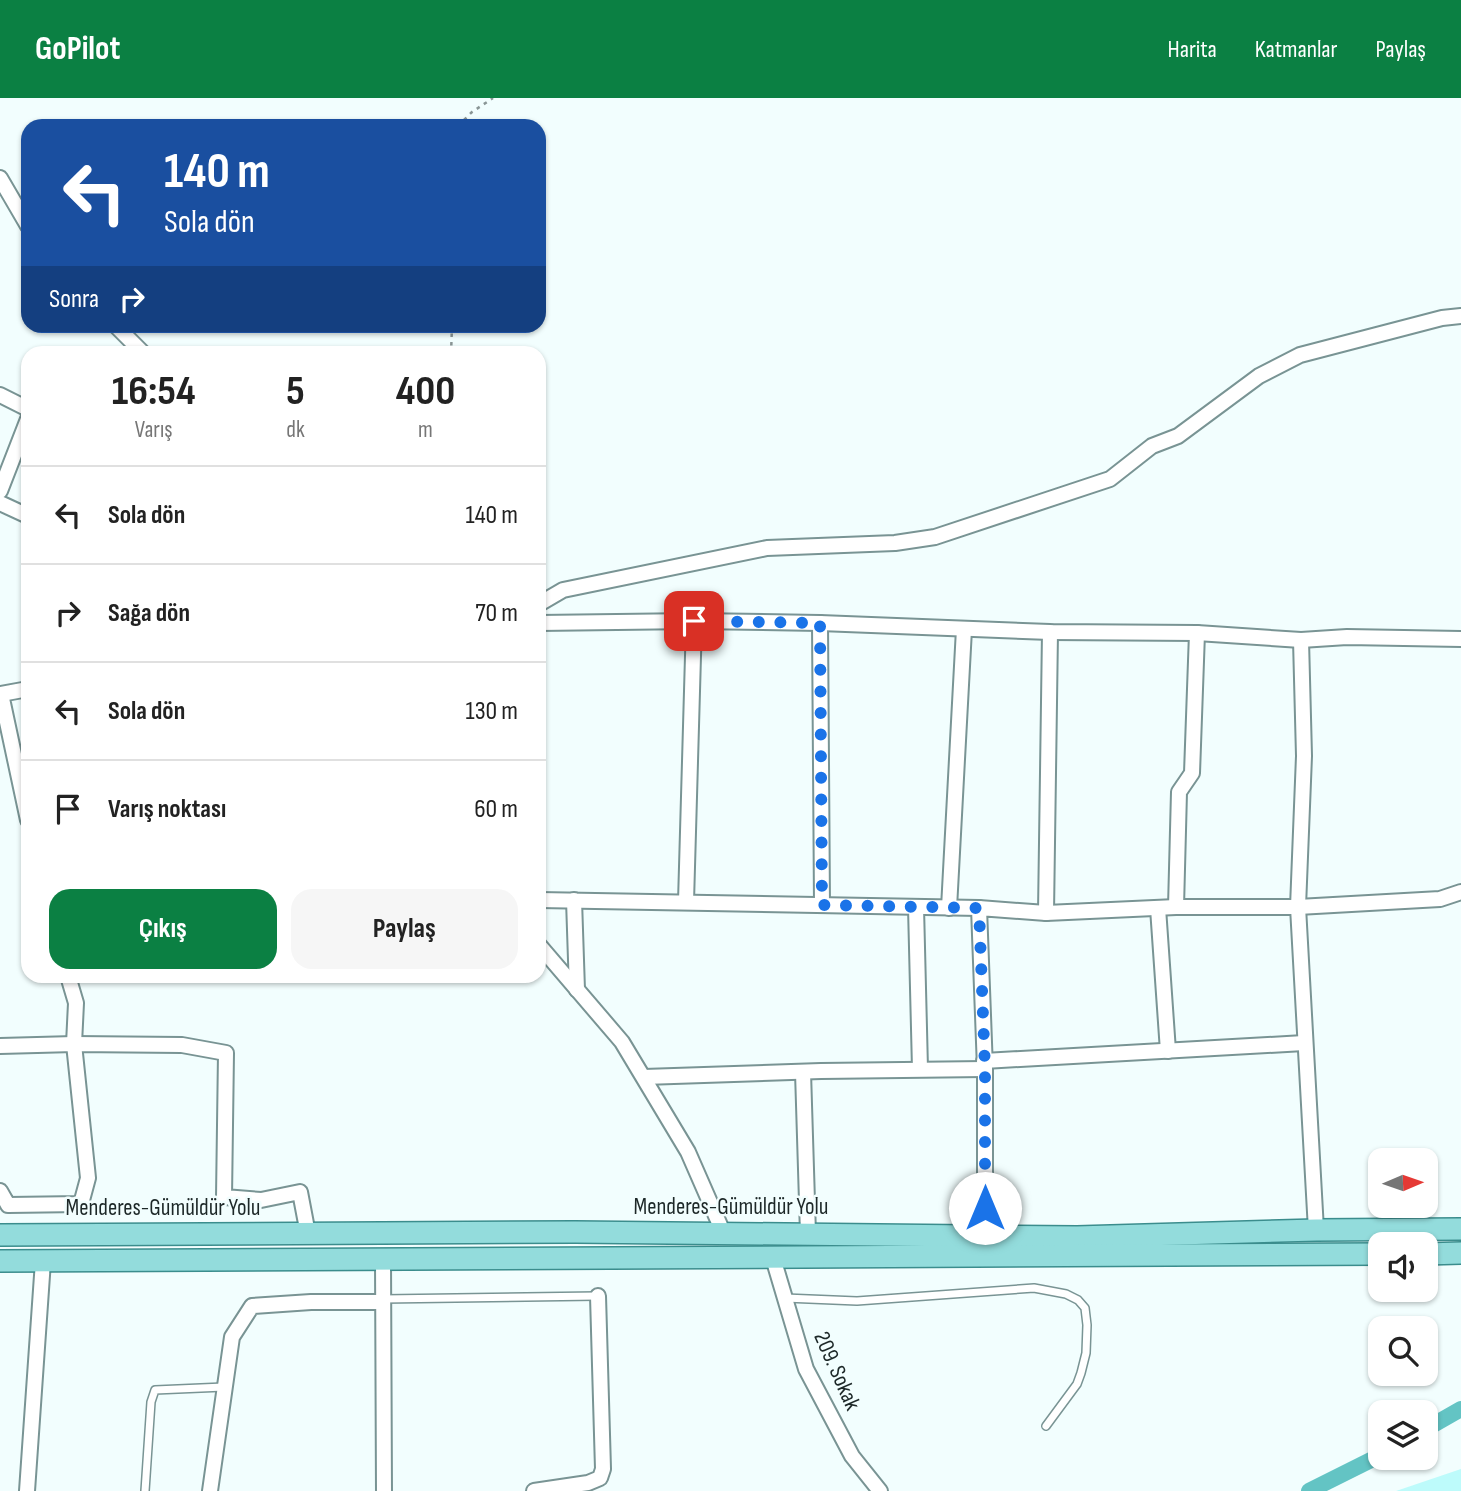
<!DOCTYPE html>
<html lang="tr">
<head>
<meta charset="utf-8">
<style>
	body { margin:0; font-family:"Sofia Sans Condensed",sans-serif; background:#f6f6f6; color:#222; height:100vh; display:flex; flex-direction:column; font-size:26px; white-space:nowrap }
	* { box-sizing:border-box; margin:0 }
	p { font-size:23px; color:#767676 }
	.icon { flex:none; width:38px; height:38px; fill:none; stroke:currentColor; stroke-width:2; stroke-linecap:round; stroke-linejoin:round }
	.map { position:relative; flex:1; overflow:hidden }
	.panel { position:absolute; left:21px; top:248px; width:525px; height:637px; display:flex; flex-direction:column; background:#fff; border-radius:21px; box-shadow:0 2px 5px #0004 }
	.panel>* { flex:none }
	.banner { position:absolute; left:21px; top:21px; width:525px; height:214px; border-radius:21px; box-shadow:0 2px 5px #0004; background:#1a4fa0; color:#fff; overflow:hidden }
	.needle { width:46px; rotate:88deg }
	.tools { position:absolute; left:1368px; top:1050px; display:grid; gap:14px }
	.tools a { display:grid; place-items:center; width:70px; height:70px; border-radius:14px; background:#fff; box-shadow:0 2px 5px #0004; font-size:35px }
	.pin { position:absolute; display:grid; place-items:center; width:60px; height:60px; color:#fff; margin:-30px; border-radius:14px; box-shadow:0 4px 10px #0006 }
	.me { position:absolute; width:77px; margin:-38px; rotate:0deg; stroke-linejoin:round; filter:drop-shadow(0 0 5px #0008) }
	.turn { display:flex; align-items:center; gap:24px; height:147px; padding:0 28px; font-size:32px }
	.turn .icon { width:91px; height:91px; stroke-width:2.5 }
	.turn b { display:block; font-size:49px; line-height:60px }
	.then { display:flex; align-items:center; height:66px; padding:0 28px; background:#0003; gap:14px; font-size:26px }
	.eta { display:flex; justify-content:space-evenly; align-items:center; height:119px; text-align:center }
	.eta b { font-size:42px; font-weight:700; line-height:49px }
	.cta { display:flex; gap:14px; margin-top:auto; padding:14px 28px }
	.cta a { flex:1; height:80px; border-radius:21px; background:#0b8043; color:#fff; font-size:28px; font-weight:700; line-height:80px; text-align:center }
	.cta a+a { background:#f6f6f6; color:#222 }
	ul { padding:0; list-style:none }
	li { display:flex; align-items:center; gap:21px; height:98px; padding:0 28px; border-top:2px solid #e0e0e0 }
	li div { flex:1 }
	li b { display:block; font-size:26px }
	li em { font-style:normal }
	header { display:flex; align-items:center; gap:42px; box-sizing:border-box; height:98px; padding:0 35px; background:#0b8043; color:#fff }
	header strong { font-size:33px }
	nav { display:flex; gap:38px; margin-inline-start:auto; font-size:24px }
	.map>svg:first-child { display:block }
</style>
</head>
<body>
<header>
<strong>GoPilot</strong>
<nav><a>Harita</a><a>Katmanlar</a><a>Paylaş</a></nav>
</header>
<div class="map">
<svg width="1461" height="1393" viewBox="0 0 1461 1393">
	<rect width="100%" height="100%" fill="#f2fefe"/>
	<!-- green -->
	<path fill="#bdfbfb" d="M1461 1371V1393H1396Z"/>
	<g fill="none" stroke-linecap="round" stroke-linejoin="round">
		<!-- canal -->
		<g stroke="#63c4c4" stroke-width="16">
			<path d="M1426 1331 1461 1311"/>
			<path d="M1309 1393 1381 1357"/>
		</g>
		<!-- lane casing -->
		<g stroke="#799494" stroke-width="10">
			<g id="lane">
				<path d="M785 1200 857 1203 1034 1190 1066 1196 1078 1202 1085 1210 1087 1227 1086 1255 1081 1275 1077 1286 1046 1328"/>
				<path d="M383 1201 597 1198"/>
				<path d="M145 1393 151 1304 155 1292 224 1289"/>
			</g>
		</g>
		<!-- street casing -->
		<g stroke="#799494" stroke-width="18">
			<g id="street">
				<path d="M0 80 28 128"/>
				<path d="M116 228 144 256"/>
				<path d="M0 297 28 311"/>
				<path d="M0 393 28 321"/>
				<path d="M0 405 28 418"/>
				<path d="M539 506 563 492 767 450 895 445 935 439 1110 381 1152 348 1178 338 1259 278 1300 257 1442 220 1461 218"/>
				<path d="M539 525 694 523 820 525 1050 534 1197 535 1301 542 1347 539 1461 541"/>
				<path d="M820 525 822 807"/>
				<path d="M1301 542 1304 658 1298 809 1316 1132"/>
				<path d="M28 591 1 596 28 722"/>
				<path d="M539 802 979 810"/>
				<path d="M574 802 577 892"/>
				<path d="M686 804 694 523"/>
				<path d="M916 809 920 971"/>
				<path d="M1176 809 1179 694 1192 675 1197 535"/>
				<path d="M949 810 964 531"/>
				<path d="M1158 810 1168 953"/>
				<path d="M1046 815 1050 534"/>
				<path d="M539 847 622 944 688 1054 723 1134"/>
				<path d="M0 948 74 946 182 947 226 955 224 1099 261 1102 300 1094 308 1136"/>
				<path d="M984 963 1304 945"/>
				<path d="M803 974 808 1136"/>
				<path d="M644 979 821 973 985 971"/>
				<path d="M0 1093 8 1107 81 1106 88 1080 74 946 76 905 68 878"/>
				<path d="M985 1138V971L979 810 1046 815 1176 809H1298L1440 801 1461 794"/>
				<path d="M773 1160 806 1271 852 1358 880 1393"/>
				<path d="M383 1161 384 1393"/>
				<path d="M27 1393 43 1163"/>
				<path d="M210 1393 232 1239 252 1208 311 1204H383"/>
				<path d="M534 1393 588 1385 600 1380 603 1371 598 1198"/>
			</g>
		</g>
		<!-- primary casing -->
		<g stroke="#3b8d8d" stroke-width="24">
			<g id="primary">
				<path d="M0 1137 575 1134 1077 1139 1316 1132 1461 1131"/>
				<path d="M1426 1156 1461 1155"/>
				<path d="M0 1163 1381 1156"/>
			</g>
		</g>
		<!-- path -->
		<g stroke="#8a9696" stroke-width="2.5" stroke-dasharray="3.5 5" stroke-linecap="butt">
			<path d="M458 28 472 14 493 0"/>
			<path d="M451 256 452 228"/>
		</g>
		<!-- lane -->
		<use href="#lane" stroke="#fff" stroke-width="7"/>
		<!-- street -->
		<use href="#street" stroke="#fff" stroke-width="14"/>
		<!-- primary -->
		<use href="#primary" stroke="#93dcdc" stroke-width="21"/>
	</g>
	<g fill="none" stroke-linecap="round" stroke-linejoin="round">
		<!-- route -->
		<path stroke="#1a73e8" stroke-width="12" stroke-dasharray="0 21.6" d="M694 523 820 525 822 807 979 810 985 971V1110"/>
	</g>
	<g text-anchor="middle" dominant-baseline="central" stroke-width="5" stroke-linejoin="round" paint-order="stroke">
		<!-- street labels -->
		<g font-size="23" fill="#1d2828" stroke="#f2fefe">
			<text x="731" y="1109">Menderes-Gümüldür Yolu</text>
			<text x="163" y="1110">Menderes-Gümüldür Yolu</text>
			<text transform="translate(837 1273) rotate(66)">209. Sokak</text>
		</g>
	</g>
</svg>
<div class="tools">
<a><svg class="needle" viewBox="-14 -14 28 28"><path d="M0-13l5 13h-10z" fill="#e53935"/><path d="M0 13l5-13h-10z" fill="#767676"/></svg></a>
<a><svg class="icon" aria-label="sound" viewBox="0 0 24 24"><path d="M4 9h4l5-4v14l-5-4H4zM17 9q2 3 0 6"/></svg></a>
<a><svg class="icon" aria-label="search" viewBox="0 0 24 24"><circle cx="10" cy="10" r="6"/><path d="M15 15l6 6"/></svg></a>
<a><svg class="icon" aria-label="layers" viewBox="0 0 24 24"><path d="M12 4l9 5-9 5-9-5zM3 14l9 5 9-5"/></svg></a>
</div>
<div class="pin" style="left:694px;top:523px;background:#d93025"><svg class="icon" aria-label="arrive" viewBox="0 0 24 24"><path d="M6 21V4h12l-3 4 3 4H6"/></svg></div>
<svg class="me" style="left:985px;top:1110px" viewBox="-20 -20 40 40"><circle r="19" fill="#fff"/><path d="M0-13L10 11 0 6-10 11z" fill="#1a73e8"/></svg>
<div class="banner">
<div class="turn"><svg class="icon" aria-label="left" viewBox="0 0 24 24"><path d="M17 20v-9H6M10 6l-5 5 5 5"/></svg><div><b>140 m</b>Sola dön</div></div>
<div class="then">Sonra<svg class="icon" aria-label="right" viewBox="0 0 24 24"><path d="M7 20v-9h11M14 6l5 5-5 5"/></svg></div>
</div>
<section class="panel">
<div class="eta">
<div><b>16:54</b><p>Varış</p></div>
<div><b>5</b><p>dk</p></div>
<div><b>400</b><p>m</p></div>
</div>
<ul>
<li><svg class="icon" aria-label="left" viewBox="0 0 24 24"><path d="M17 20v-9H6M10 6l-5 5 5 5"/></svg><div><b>Sola dön</b></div><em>140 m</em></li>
<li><svg class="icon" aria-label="right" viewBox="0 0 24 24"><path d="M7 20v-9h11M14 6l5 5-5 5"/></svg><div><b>Sağa dön</b></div><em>70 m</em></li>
<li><svg class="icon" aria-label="left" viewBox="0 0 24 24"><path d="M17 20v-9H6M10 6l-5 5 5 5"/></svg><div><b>Sola dön</b></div><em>130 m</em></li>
<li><svg class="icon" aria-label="arrive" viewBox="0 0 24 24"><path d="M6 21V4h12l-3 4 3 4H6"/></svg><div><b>Varış noktası</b></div><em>60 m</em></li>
</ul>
<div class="cta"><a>Çıkış</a><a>Paylaş</a></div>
</section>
</div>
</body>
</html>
